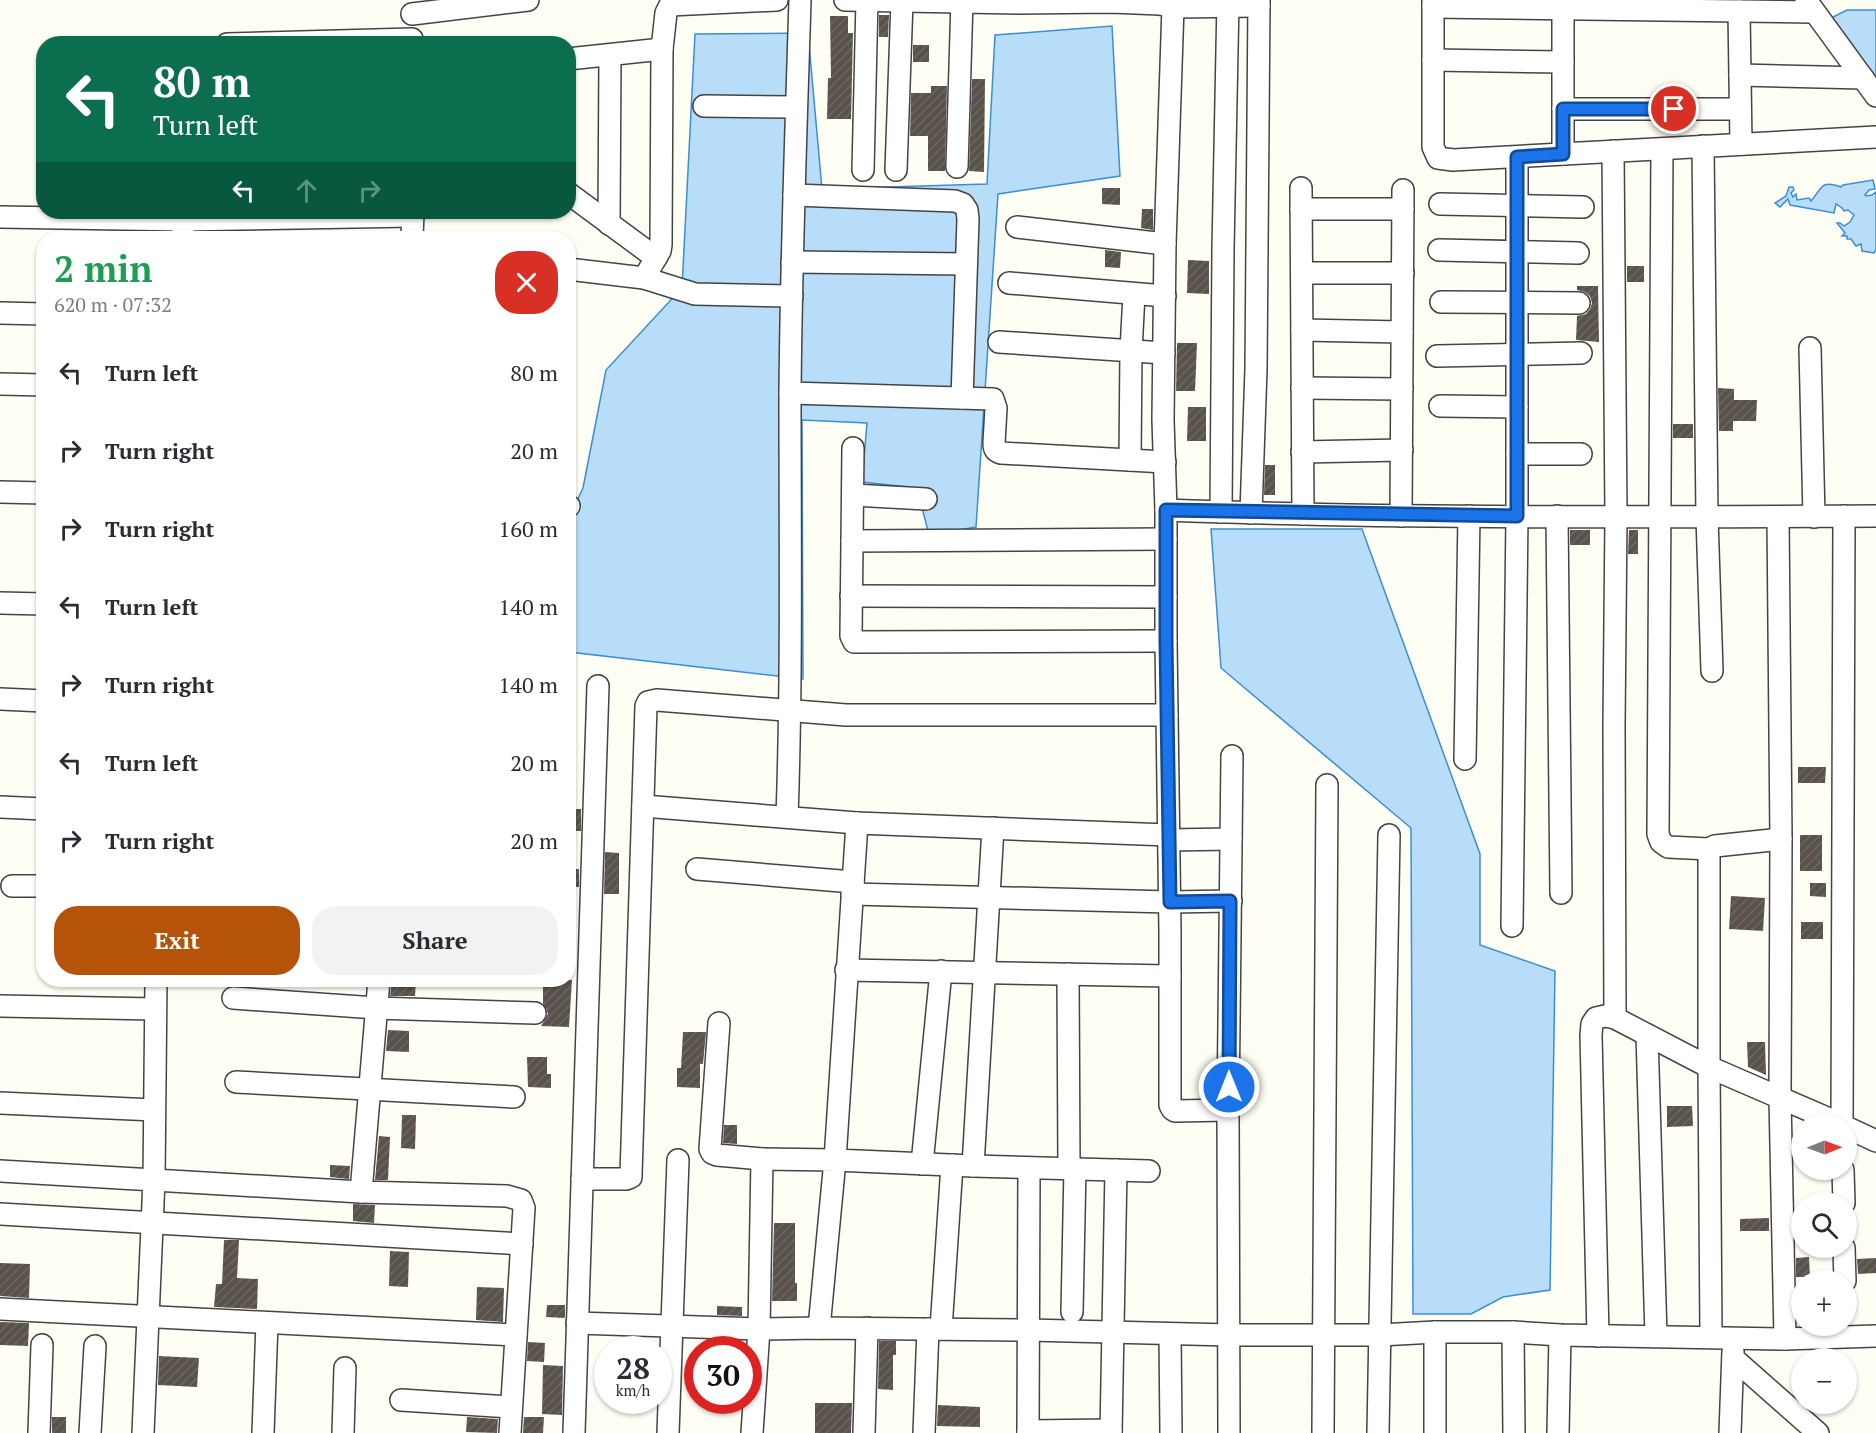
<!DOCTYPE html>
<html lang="en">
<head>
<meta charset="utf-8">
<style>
	body { margin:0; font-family:"PT Serif",serif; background:#f2f2f3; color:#2b2b33; height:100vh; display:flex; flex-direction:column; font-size:22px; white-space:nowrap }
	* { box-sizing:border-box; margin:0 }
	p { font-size:20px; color:#7c7c81 }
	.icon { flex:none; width:33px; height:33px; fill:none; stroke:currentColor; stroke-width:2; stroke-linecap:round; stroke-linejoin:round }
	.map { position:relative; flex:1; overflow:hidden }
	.sheet { position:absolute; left:36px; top:231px; width:540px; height:756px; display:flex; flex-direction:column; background:#fff; border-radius:24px; box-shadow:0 2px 4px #0004 }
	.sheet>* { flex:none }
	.banner { position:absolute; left:36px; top:36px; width:540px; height:183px; border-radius:24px; box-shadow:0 2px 4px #0004; background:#0b6e4f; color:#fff; overflow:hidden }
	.needle { width:39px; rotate:89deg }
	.tools { position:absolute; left:1791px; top:1114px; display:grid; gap:12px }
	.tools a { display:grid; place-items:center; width:66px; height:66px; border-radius:50%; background:#fff; box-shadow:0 2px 4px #0004; font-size:30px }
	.speed { position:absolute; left:594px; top:1336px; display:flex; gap:12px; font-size:30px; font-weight:700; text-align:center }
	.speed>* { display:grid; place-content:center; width:78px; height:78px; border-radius:50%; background:#fff; box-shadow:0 2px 4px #0004; line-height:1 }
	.speed small { font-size:15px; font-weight:400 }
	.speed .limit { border:9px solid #d22; background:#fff; color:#111 }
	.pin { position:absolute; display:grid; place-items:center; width:51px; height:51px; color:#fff; margin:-26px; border:3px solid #fff; border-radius:50%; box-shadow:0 2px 6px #0007 }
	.me { position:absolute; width:66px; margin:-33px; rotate:0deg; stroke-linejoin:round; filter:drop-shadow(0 0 4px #0008) }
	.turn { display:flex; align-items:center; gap:21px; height:126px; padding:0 18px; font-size:27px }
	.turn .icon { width:78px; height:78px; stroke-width:2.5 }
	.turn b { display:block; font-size:42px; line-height:51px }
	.lanes { display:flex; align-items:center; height:57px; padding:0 18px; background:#0003; justify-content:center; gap:30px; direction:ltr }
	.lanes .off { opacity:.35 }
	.round { display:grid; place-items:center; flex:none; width:63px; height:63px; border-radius:24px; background:#f2f2f3 }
	.headline { display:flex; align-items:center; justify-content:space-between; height:102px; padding:0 18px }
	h1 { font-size:36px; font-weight:600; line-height:45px; color:#1e9e55 }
	.button { display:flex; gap:12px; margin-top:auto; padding:12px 18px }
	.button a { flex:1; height:69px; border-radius:24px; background:#b45309; color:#fff; font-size:24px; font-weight:600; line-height:69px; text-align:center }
	.button a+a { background:#f2f2f3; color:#2b2b33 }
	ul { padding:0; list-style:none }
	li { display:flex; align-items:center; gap:18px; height:78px; padding:0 18px }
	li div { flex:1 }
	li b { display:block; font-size:22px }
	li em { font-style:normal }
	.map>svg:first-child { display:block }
</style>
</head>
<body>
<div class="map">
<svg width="1876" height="1433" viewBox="0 0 1876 1433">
	<defs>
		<pattern id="building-hatch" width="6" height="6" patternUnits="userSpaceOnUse" patternTransform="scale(1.5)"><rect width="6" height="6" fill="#5a534d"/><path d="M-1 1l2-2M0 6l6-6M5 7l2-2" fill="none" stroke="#6d6762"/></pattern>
	</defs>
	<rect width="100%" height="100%" fill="#fffef5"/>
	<!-- water -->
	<g fill="#b7ddf9" stroke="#3b8ed3" stroke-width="1.5">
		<path d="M1847 10H1876V82L1829 19Z"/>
		<path d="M1112 26 1120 176 998 194 976 527 929 535 917 488 862 482 867 423 802 420 803 679 569 652 568 510 573 509 583 488 606 370 682 288 695 34 808 33 822 189 987 184 995 35Z"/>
		<path d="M1873 180 1875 189 1869 190 1865 195 1866 196 1872 195 1876 192V250L1874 253 1862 251 1861 244 1856 246 1851 239H1847V236H1842L1845 233 1837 223H1840L1844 226 1850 222 1854 215 1848 210 1844 211 1842 208 1836 204 1834 213 1790 205 1788 199 1780 207 1775 203 1786 196 1789 187H1793L1794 190 1791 193 1793 197 1796 194 1797 200 1809 198 1811 201C1822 189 1820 179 1841 187L1843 185Z"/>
		<path d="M1362 529 1480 854V945L1555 971 1550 1290 1503 1297 1471 1314H1413L1411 828 1221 668 1211 529Z"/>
	</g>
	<!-- building -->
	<g fill="url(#building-hatch)">
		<path d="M879 15H889L888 37H879Z"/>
		<path d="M830 16H848V33H853L851 119H827L828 78H831Z"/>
		<rect x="913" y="45" width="16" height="17"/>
		<path d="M972 79H985L984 172 969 171Z"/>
		<path d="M931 86H947L945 171H928V136H910L911 93H931Z"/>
		<path d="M1102 188H1120V205L1102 204Z"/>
		<path d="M1142 209H1153V230L1141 228Z"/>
		<path d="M1105 250 1121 252 1120 268 1105 267Z"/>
		<path d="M1188 260 1209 261V294L1187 293Z"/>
		<rect x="1627" y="266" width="17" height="16"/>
		<path d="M1577 286H1598L1599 342 1576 340 1577 316 1586 314 1590 309 1592 303 1590 296 1585 292 1577 290Z"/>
		<path d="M1177 343H1197L1195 391H1176Z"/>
		<path d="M1718 388 1734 389V400H1757L1756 421H1733V431H1719Z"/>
		<path d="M1188 407H1206V441H1187Z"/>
		<rect x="1673" y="424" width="20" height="14"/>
		<path d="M1265 465H1275V495H1264Z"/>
		<rect x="1570" y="530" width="20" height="15"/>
		<path d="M1629 530H1638V554H1628Z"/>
		<path d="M1798 767H1826L1825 783H1798Z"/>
		<rect x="568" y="809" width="13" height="22"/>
		<rect x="1800" y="835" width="22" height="36"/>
		<path d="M605 852 619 853V894H604Z"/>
		<rect x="568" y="869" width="11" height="18"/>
		<path d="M1810 883H1826V897L1810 896Z"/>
		<path d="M1731 896 1765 898 1763 931 1729 929Z"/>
		<rect x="1801" y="922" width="22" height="17"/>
		<path d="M392 980H416L415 996H390Z"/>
		<path d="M543 980H572L569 1027 541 1026 548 1014 546 1008 543 1004Z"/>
		<path d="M388 1030 409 1031V1052L386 1051Z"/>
		<path d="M683 1032H706L703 1064H700V1088L677 1087V1068H681Z"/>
		<path d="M1747 1042H1765L1766 1075 1748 1067Z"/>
		<path d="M527 1057H547V1074H551V1088L528 1087Z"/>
		<path d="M1667 1106H1692L1693 1126 1667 1127Z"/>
		<path d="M402 1115H416L415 1149 401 1148Z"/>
		<path d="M724 1125H737V1144L723 1143Z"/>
		<path d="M379 1136 390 1137 388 1180H375Z"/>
		<path d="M330 1165 350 1166 349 1179 330 1177Z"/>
		<path d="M353 1204 375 1205 374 1223 353 1221Z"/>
		<path d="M1769 1218V1231H1740V1219Z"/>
		<path d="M774 1223H795V1283H797V1301H772Z"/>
		<path d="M224 1240H239L237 1278 258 1279 257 1309 214 1307 216 1284H222Z"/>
		<path d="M390 1251 409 1252 408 1287 389 1286Z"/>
		<path d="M1809 1257 1810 1277H1796V1258Z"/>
		<path d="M1876 1258V1273L1858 1274 1857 1259Z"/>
		<path d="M0 1263 30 1264 29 1298 0 1296Z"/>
		<path d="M477 1287 504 1288 503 1322 476 1320Z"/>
		<path d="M547 1305H565V1318L546 1317Z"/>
		<path d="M717 1306 742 1307V1316L717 1315Z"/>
		<path d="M0 1322 29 1323 28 1346 0 1345Z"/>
		<path d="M879 1341H896V1355H893V1390L878 1389Z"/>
		<path d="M528 1342 545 1343 544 1362 527 1361Z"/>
		<path d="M159 1356 199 1358 197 1387 158 1385Z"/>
		<path d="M543 1365 563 1366 562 1415 542 1414Z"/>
		<path d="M815 1403H852L851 1433H815Z"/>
		<path d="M938 1405 980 1407V1427L937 1426Z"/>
		<rect x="52" y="1417" width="14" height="16"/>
		<path d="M467 1417 498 1419 497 1433 466 1432Z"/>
		<path d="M524 1417H544L543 1433H523Z"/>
	</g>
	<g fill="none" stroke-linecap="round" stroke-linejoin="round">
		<!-- minor casing -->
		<g stroke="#444" stroke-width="24">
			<g id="minor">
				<path d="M845 0 1018 3 1111 2 1160 4 1173 7 1165 244 1163 420 1166 510V641L1170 932V1105L1172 1109 1175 1111 1228 1110"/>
				<path d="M1433 0V147L1438 158 1453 160 1876 137"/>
				<path d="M1806 0 1876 96"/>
				<path d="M1173 7 1259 6"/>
				<path d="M1433 7 1814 12"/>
				<path d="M1739 11 1741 144"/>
				<path d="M412 14 528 0"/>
				<path d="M227 44 412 39"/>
				<path d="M662 49 666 13 670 5 777 0"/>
				<path d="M568 59 662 49 661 245 660 251 644 278"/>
				<path d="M1433 60 1563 62"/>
				<path d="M1740 75 1863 78"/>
				<path d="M704 106 796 107"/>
				<path d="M1563 109H1740"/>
				<path d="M1703 146 1707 517 1712 671"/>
				<path d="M1662 149 1658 834 1661 842 1668 847 1709 849"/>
				<path d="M1613 151 1616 517 1614 725 1615 1018"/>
				<path d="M1563 154V0"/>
				<path d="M957 167 962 0"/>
				<path d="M863 170 867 0"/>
				<path d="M896 170 902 1"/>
				<path d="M1301 188 1303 514"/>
				<path d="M568 193 656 258"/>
				<path d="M794 195 955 201 963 204 967 210 968 219 962 398"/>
				<path d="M1440 204 1583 207"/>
				<path d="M1301 209H1403"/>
				<path d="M0 217 183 220 413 216"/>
				<path d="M609 224 610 55"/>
				<path d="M1017 227 1165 244"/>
				<path d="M183 238V220"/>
				<path d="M412 238 413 212"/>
				<path d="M1439 250 1578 253"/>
				<path d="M792 262 966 264"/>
				<path d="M568 269 644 278 695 294 792 296"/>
				<path d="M1302 273H1403"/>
				<path d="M1009 283 1165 296"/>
				<path d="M1441 302 1579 303"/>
				<path d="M0 313 44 314"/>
				<path d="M1302 330 1402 332"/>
				<path d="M999 342 1164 353"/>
				<path d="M1810 348 1814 517"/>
				<path d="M1437 356 1581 353"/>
				<path d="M0 384 44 385"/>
				<path d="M1302 388 1402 389"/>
				<path d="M790 393 993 399 996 408 994 443C994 449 995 451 1001 453L1165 462"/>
				<path d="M1440 406 1517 407"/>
				<path d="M853 448 851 636 854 642 1166 641"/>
				<path d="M1302 452 1402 450"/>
				<path d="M1517 454H1581"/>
				<path d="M1130 460 1131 351 1134 294"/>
				<path d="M0 492 44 493"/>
				<path d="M853 495 926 499"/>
				<path d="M568 506H569"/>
				<path d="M1166 510C1402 519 1639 517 1876 516"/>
				<path d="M1221 512 1223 249 1228 0"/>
				<path d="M1251 513 1256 369 1259 0"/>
				<path d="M1401 516 1403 190"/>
				<path d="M1557 516 1561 893"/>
				<path d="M1778 518 1781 839 1780 1098 1785 1339"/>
				<path d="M852 541 1166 539"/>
				<path d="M851 596 1166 597"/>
				<path d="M0 603 44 604"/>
				<path d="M0 699 44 701"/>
				<path d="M1465 759 1469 516"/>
				<path d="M643 806 857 823"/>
				<path d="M0 807 44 809"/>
				<path d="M787 817C792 676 790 536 790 395 791 263 796 132 800 0"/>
				<path d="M1168 840 1231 839"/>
				<path d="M697 869 853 882"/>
				<path d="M12 886H44"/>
				<path d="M852 894 1170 902 1231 901"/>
				<path d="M1512 926 1517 516V157"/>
				<path d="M846 970 1170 976"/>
				<path d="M1068 974 1069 1168"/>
				<path d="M156 980 154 1180 361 1192"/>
				<path d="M379 980 361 1192 507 1196 521 1200 524 1208 510 1433"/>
				<path d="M233 998 376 1008 535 1013"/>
				<path d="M0 1006 155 1009"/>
				<path d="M719 1023 710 1149 712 1153 717 1155 762 1159"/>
				<path d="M1647 1035 1656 1336"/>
				<path d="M236 1082 514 1097"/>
				<path d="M0 1103 154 1110"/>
				<path d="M1842 1125 1844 516"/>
				<path d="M1846 1127 1876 1141"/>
				<path d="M922 1164 941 971"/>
				<path d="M973 1166 993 828"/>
				<path d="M1843 1170 1844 1203"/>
				<path d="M0 1171 154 1180 143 1433"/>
				<path d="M1149 1171 973 1166 835 1160 857 823 1168 835"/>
				<path d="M582 1179H626L631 1177V1175L646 706 648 702 657 700 846 715H1167"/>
				<path d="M0 1214 522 1244"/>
				<path d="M1844 1248 1845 1281"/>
				<path d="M0 1309 516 1335"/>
				<path d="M1072 1312 1075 1168"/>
				<path d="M577 1323 759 1329 819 1328 1029 1330 1229 1335H1380L1435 1332H1513L1560 1335 1785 1339 1876 1336"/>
				<path d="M941 1329 952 1165"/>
				<path d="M1435 1332V1433"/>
				<path d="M1513 1332 1514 1433"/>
				<path d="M1170 1334 1171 1433"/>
				<path d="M1598 1336 1591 1035 1592 1024 1596 1018 1605 1016 1615 1018 1709 1067 1843 1125"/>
				<path d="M1711 1337 1709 1067V849L1715 846 1781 839"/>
				<path d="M1733 1358 1818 1433"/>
				<path d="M401 1400 511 1407"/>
				<path d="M1028 1431 1111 1430"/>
				<path d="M39 1433 42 1345"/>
				<path d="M90 1433 95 1346"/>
				<path d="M263 1433 267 1323"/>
				<path d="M343 1433 345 1368"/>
				<path d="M574 1433 598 686"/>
				<path d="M668 1433 678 1160"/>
				<path d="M752 1433 759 1329 762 1159 835 1160 819 1328"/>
				<path d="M864 1433 867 1328"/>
				<path d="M924 1433 928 1329"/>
				<path d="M1028 1433 1029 1168"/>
				<path d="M1111 1433 1116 1170"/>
				<path d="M1229 1433 1228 1110 1232 756"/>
				<path d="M1323 1433 1327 785"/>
				<path d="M1378 1433 1389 835"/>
				<path d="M1558 1433 1560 1335"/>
				<path d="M1730 1433 1733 1351"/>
			</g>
		</g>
		<!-- minor -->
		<use href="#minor" stroke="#fff" stroke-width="21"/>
	</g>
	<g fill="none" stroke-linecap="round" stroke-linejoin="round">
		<!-- route casing -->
		<g stroke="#114b97" stroke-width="15">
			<path id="route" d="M1229 1087 1230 901 1170 902 1166 641V510L1517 516V157L1563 154V109H1674"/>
		</g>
		<!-- route -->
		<use href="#route" stroke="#1a73e8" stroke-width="10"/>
	</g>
</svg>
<div class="tools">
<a><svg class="needle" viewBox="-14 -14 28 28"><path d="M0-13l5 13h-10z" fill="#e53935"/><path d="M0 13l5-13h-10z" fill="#7c7c81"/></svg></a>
<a><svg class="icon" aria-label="search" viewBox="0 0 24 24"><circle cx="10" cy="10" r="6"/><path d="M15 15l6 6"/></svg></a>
<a>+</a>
<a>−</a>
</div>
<div class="speed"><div>28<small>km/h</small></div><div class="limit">30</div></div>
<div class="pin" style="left:1674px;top:109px;background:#d93025"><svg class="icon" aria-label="arrive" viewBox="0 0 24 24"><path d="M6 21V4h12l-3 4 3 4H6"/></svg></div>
<svg class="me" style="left:1229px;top:1087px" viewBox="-20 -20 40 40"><circle r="17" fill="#1a73e8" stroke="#fff" stroke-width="3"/><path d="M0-11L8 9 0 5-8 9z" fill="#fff"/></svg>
<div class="banner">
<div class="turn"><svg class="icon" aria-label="left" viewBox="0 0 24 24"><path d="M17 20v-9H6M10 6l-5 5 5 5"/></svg><div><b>80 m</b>Turn left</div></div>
<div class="lanes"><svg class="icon" aria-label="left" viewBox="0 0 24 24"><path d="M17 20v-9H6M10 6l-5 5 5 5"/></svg><svg class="icon off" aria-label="ahead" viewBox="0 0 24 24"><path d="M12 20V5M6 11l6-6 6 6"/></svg><svg class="icon off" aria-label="right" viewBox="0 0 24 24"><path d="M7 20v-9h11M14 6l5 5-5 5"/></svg></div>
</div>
<section class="sheet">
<div class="headline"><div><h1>2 min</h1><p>620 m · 07:32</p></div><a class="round" style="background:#d93025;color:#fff"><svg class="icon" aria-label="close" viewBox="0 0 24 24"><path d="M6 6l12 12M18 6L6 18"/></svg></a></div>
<ul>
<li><svg class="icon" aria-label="left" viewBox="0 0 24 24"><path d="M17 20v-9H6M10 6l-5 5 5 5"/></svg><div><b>Turn left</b></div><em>80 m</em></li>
<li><svg class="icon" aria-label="right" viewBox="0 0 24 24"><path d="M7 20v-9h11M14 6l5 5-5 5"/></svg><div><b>Turn right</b></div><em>20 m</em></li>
<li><svg class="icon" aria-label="right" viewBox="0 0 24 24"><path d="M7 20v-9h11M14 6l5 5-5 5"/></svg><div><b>Turn right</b></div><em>160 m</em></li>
<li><svg class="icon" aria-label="left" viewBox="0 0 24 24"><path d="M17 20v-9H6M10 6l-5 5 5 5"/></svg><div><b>Turn left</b></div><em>140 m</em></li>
<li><svg class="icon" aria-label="right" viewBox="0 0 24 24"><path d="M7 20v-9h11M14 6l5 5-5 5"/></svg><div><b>Turn right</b></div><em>140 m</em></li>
<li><svg class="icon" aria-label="left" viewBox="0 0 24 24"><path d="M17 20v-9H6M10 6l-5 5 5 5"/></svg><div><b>Turn left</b></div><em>20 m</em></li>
<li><svg class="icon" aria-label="right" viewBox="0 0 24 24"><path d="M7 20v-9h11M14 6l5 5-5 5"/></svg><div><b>Turn right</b></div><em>20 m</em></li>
</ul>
<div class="button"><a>Exit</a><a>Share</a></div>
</section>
</div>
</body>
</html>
